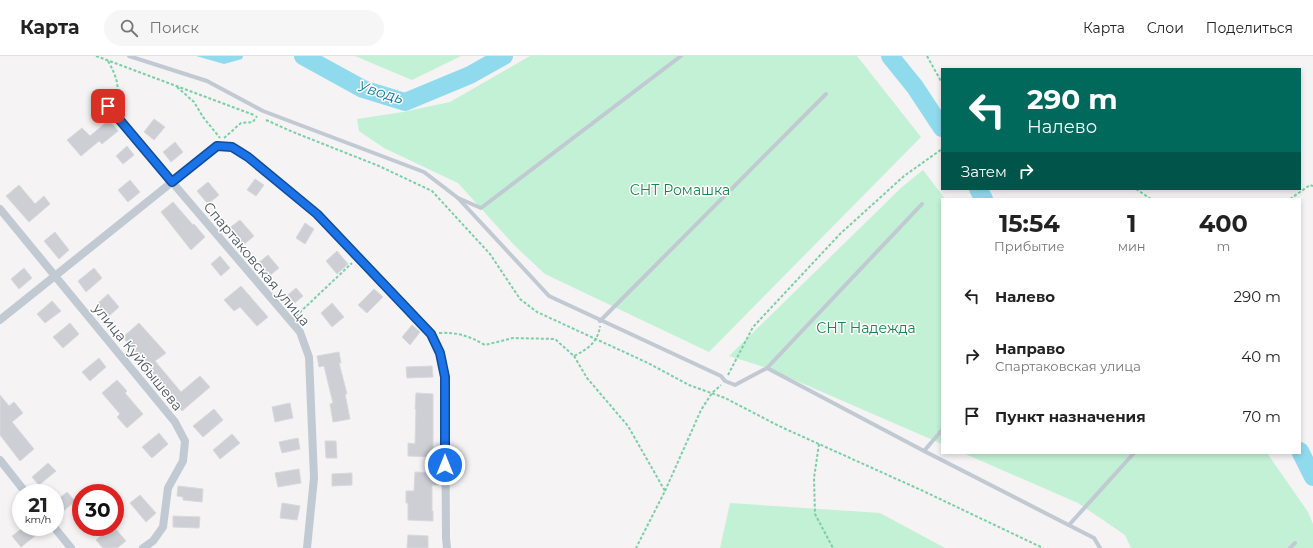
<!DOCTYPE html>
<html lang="ru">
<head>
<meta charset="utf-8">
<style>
	body { margin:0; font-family:Montserrat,sans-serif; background:#f6f6f6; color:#222; height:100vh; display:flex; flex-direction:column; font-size:15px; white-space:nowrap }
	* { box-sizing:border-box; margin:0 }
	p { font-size:13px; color:#767676 }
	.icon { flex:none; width:22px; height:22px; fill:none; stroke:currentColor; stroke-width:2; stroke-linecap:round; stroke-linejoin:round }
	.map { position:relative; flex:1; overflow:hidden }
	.drawer { position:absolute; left:941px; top:142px; width:360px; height:256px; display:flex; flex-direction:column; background:#fff; border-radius:0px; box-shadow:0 2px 6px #0003 }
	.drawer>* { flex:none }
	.top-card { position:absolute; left:941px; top:12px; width:360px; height:122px; border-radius:0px; box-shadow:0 2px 6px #0003; background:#00695c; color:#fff; overflow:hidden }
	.speed { position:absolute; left:12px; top:428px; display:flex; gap:8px; font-size:20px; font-weight:700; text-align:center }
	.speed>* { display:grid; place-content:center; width:52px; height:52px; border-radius:50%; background:#fff; box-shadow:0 2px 6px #0003; line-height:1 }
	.speed small { font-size:10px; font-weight:400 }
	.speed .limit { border:6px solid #d22; background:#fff; color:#111 }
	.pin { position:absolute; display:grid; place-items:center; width:34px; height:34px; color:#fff; margin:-17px; border-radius:8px; box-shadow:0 2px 6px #0006 }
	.me { position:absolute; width:44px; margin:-22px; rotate:0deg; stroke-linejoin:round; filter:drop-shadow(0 0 3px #0008) }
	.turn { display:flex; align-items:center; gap:14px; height:84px; padding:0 20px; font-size:18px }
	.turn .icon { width:52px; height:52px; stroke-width:2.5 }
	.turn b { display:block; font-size:28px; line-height:34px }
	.then { display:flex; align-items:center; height:38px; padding:0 20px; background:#0003; gap:8px; font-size:15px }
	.eta { display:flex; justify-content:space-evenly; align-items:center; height:68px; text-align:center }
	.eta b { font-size:24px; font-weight:700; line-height:28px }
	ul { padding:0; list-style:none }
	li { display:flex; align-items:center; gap:12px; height:60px; padding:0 20px }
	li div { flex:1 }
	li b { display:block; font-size:15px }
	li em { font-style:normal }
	header { display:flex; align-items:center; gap:24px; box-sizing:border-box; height:56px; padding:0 20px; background:#fff; border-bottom:1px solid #e0e0e0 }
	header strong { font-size:19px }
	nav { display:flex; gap:22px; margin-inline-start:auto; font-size:14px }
	.search { width:280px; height:36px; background:#f6f6f6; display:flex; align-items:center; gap:10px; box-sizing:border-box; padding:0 14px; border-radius:22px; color:#767676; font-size:15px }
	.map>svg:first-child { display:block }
</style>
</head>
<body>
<header>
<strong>Карта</strong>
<div class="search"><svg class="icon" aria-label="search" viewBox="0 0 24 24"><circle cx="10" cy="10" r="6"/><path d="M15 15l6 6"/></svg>Поиск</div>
<nav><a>Карта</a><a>Слои</a><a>Поделиться</a></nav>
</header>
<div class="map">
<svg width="1313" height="492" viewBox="0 0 1313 492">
	<rect width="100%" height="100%" fill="#f5f3f3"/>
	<!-- green -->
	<g fill="#c3f1d5">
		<path d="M355 0H461L412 24Z"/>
		<path d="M530 0H857L921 81 709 296 545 218 515 190 458 127 384 92 359 75 357 63 403 56 450 46Z"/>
		<path d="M923 114 945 143H942V388L767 312 729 300 902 131Z"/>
		<path d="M963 397H1267L1308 456 1313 468V492H1131L1125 479 1078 447Z"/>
		<path d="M730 447 880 457 945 492H720Z"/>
	</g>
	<!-- water -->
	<path fill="#90daee" d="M196 0H243L242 3 224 8Z"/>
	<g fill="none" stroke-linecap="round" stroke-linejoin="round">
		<!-- river -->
		<g stroke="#90daee" stroke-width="18">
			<path d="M303 0 363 33 405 46 470 19 504 0"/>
			<path d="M890 0 915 31 942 72"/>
			<path d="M978 133 984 143"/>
			<path d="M1300 395 1313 421"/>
		</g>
	</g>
	<!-- building -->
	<g fill="#cdcfd5" stroke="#d7d9de">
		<path d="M154 63 165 71 154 84 144 76Z"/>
		<path d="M109 64 118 75 102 88 99 85 81 100 67 84 82 72 90 80Z"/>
		<path d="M175 86 183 96 171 106 163 96Z"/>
		<path d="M127 90 134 99 123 108 116 100Z"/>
		<path d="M255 123 264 129 256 140 247 134Z"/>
		<path d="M130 124 140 136 128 146 118 134Z"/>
		<path d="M208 126 219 139 208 148 197 135Z"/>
		<path d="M19 129 35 148 44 140 50 148 29 166 6 140Z"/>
		<path d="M173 146 193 169 194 168 205 181 191 194 161 156Z"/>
		<path d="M240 164 254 180 242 190 228 173Z"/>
		<path d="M305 167 314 173 305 188 296 182Z"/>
		<path d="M55 176 69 194 59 203 44 185Z"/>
		<path d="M337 195 348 208 337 218 326 205Z"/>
		<path d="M268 199 279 212 268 221 257 208Z"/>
		<path d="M220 200 230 212 221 220 211 208Z"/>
		<path d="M24 212 32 222 19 233 11 223Z"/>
		<path d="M94 212 102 222 86 236 78 225Z"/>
		<path d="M241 230 268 261 257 270 240 251 234 255 224 244Z"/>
		<path d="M296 232 303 240 290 251 283 243Z"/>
		<path d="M374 233 383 241 367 257 358 249Z"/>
		<path d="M108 238 119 251 108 261 97 248Z"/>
		<path d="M52 245 61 255 45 267 37 258Z"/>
		<path d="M332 247 344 261 332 271 321 257Z"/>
		<path d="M70 267 79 278 63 292 53 281Z"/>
		<path d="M139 267 166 297 155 305 181 336 200 320 210 331 182 355 123 281Z"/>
		<path d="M412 269 420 276 410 289 402 281Z"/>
		<path d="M339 296 341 307H339L347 338H345L350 363 333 366 330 348 333 347 324 310 319 311 317 300Z"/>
		<path d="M99 302 106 311 90 325 82 316Z"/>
		<path d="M432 310 433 321 407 322 406 311Z"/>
		<path d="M117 324 127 335 125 337 143 358 127 372 117 361 120 358 102 337Z"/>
		<path d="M416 337 433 338V401L408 400V387L415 388 416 353H415Z"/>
		<path d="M0 339 9 350 14 346 23 357 12 366 34 393 20 405 0 379Z"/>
		<path d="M290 347 293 362 275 366 272 351Z"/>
		<path d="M214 353 223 364 203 381 193 370Z"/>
		<path d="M159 377 168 388 152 402 142 391Z"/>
		<path d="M232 378 240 387 220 403 213 394Z"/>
		<path d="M298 382 300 393 282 397 279 386Z"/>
		<path d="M325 385H336L337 402H326Z"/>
		<path d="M48 407 56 415 39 429 32 421Z"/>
		<path d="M299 413 301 427 278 431 275 417Z"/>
		<path d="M415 416 439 417V429H432V455H433V465L408 464V447H406V435H414Z"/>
		<path d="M352 417V429L332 430V418Z"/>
		<path d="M178 430 203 433 202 446 183 444V441L177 440Z"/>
		<path d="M67 436 75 445 60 458 55 452V446Z"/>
		<path d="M140 439 156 457 146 466 130 447Z"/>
		<path d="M282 447 300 450 297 464 280 462Z"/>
		<path d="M173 460 200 461 199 472 173 471Z"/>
		<path d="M24 471H36L40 476 21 491 12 480Z"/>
		<path d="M111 471H114L126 485 117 492H103L96 484Z"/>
		<path d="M408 479 428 480V492H407Z"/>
	</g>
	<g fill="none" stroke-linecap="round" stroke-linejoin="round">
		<!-- path -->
		<g stroke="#7ad0a6" stroke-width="2" stroke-dasharray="3 2" stroke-linecap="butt">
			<path d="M96 0 254 59"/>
			<path d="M927 0 942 27"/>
			<path d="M108 5C117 21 120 31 116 48"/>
			<path d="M177 31 194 46 203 61 220 82"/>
			<path d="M266 64 293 76 379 110 432 135 490 198 520 243 537 256 648 307 689 329 725 342 779 370 921 434 1043 492"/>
			<path d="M224 82 241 67 253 66 257 60"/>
			<path d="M1136 133 1151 143"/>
			<path d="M1290 143 1310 129 1313 130"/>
			<path d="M296 260 352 207"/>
			<path d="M439 277C458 276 469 280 485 289L513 282 555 283 574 300C588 293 598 286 600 270"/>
			<path d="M574 300 587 322 628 370 665 435 636 492"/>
			<path d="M728 319 753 271 840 178 904 120 942 93"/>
			<path d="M819 388 814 422 815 458 833 492"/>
			<path d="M665 435 701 354 712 337 721 329"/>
		</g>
		<!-- lane -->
		<g stroke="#c1cad2" stroke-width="4">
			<path d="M129 0 207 25 263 55 424 116 458 142 481 152 681 0"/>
			<path d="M458 142 549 240 721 320 725 325 735 329 767 312 924 395 1094 482 1100 492"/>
			<path d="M600 265 826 38"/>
			<path d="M767 312 922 148"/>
			<path d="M924 395 942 374"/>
			<path d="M1069 469 1134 397"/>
			<path d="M1290 492 1295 487"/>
		</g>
		<!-- street -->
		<g stroke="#c1cad2" stroke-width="8">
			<path d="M102 44 300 276 309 301 314 422 307 492"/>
			<path d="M0 153 175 366 185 385 183 405 168 432 163 471 153 485 143 492"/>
			<path d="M0 264 217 90 232 91 248 101 317 158 431 277 440 297 445 321 446 482 447 492"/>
			<path d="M0 404 26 437"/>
			<path d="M54 471 71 492"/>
		</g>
	</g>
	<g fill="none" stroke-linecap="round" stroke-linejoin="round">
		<!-- route casing -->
		<g stroke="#114b97" stroke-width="10">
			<path id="route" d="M108 50 172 126 217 90 232 91 248 101 317 158 431 278 440 297 445 321V409"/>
		</g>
		<!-- route -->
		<use href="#route" stroke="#1a73e8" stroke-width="7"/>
	</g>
	<g text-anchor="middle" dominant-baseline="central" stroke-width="3" stroke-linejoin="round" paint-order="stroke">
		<!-- park labels -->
		<g font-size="14" fill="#17864f" stroke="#fff">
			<text x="680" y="134">СНТ Ромашка</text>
			<text x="866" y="272">СНТ Надежда</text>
		</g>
		<!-- street labels -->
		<g font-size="14" fill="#4a5661" stroke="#fff">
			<text transform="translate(257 208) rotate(50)">Спартаковская улица</text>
			<text transform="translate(138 301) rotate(51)">улица Куйбышева</text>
		</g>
		<!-- water labels -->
		<g font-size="15" font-style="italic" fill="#0c7c9b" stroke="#fff">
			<text transform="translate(381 36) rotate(17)">Уводь</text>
		</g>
	</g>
</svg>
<div class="speed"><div>21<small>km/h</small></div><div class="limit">30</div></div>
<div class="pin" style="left:108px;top:50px;background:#d93025"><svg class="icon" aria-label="arrive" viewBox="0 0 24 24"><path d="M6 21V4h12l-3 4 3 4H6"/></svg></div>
<svg class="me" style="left:445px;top:409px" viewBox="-20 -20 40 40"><circle r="17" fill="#1a73e8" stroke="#fff" stroke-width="3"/><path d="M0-11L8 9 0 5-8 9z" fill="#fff"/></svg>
<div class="top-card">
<div class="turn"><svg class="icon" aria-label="left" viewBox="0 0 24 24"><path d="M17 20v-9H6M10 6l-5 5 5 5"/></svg><div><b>290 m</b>Налево</div></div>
<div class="then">Затем<svg class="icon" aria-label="right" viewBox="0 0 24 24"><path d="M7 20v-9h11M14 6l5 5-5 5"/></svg></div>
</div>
<section class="drawer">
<div class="eta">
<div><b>15:54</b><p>Прибытие</p></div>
<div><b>1</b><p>мин</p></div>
<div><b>400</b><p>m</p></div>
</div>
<ul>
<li><svg class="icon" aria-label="left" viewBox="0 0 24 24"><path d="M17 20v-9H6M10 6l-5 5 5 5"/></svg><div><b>Налево</b></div><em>290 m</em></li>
<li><svg class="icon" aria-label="right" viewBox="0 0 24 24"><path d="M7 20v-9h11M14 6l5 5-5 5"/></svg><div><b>Направо</b><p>Спартаковская улица</p></div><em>40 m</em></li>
<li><svg class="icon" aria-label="arrive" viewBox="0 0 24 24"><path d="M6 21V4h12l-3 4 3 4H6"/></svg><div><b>Пункт назначения</b></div><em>70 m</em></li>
</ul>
</section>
</div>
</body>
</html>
